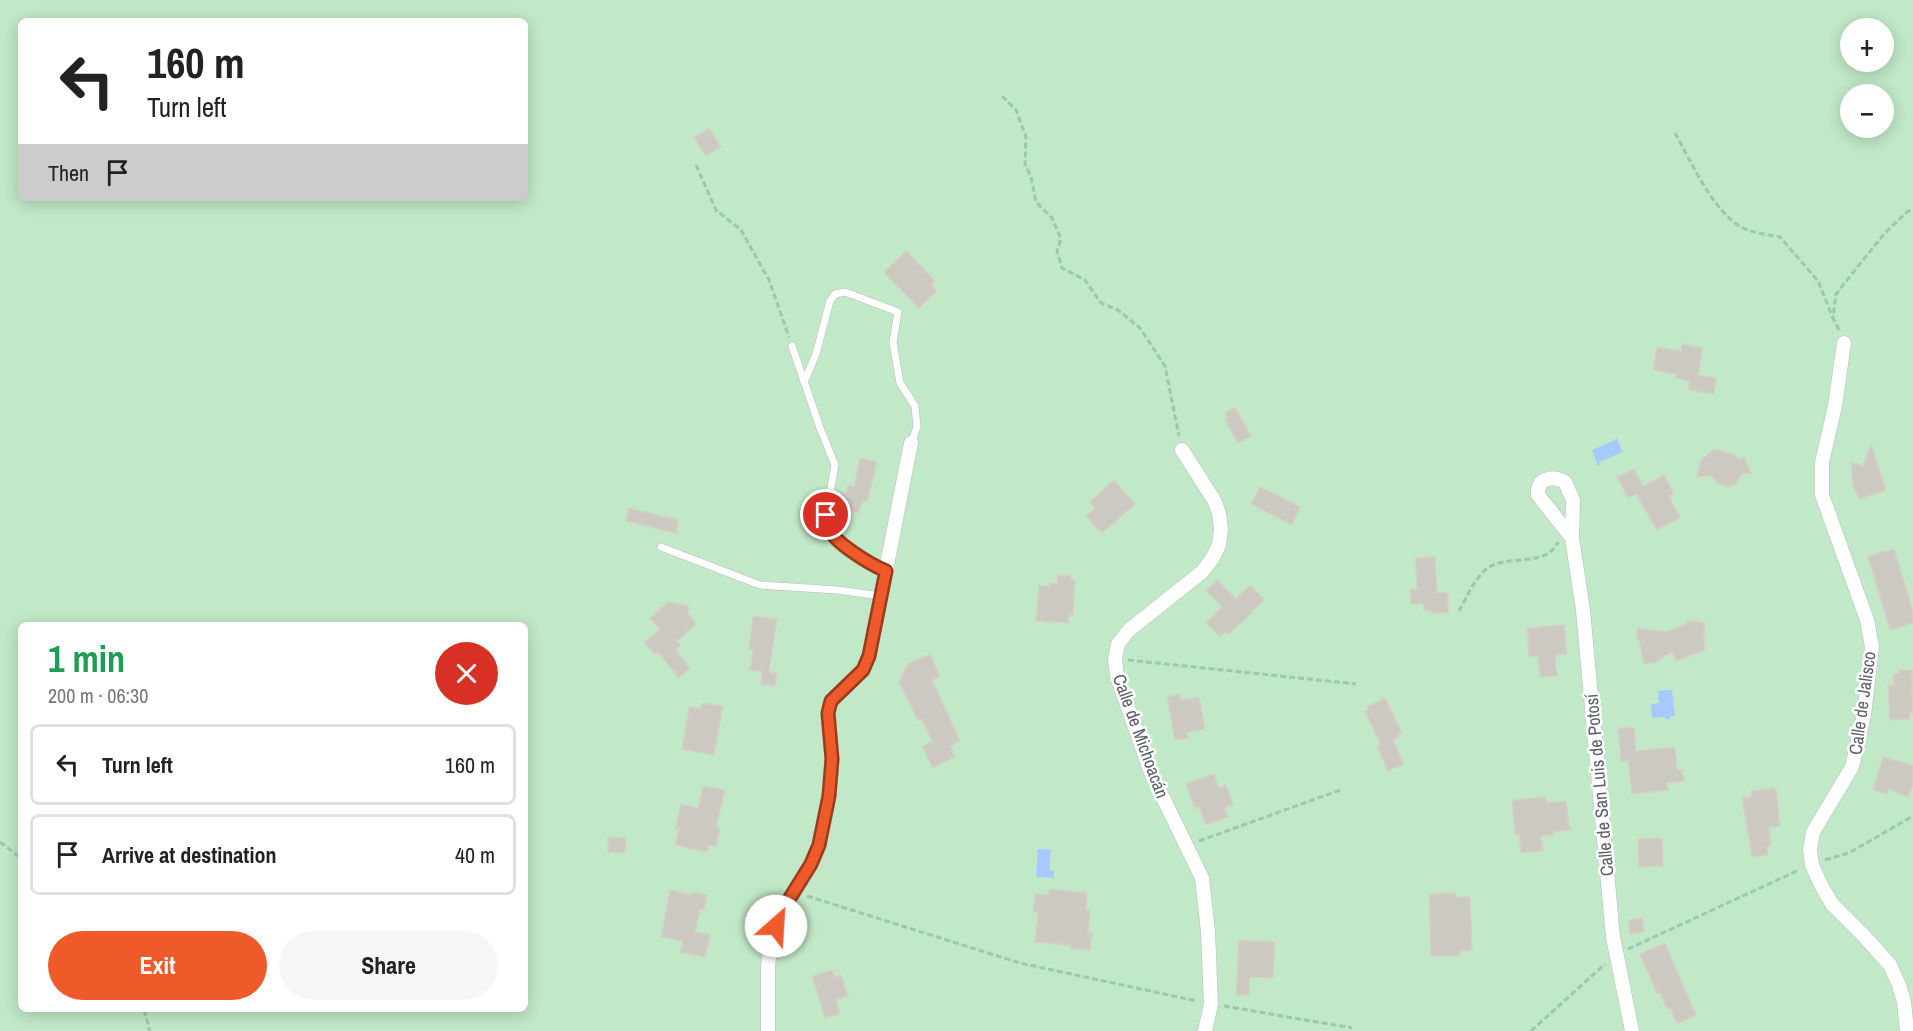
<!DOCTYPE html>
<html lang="en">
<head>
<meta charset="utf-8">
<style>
	body { margin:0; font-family:"Archivo Narrow",sans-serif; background:#f6f6f6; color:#222; height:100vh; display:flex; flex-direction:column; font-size:22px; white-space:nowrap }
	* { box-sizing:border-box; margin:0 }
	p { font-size:20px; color:#767676 }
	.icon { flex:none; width:33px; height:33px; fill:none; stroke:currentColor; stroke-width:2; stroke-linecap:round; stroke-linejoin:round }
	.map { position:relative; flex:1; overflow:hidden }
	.details { position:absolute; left:18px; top:622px; width:510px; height:390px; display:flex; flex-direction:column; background:#fff; border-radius:9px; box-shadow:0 3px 15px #0003 }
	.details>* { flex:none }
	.guide { position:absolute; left:18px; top:18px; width:510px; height:183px; border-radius:9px; box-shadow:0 3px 15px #0003; background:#fff; color:#222; overflow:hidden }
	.controls { position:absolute; left:1840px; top:18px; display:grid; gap:12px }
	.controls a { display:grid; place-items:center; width:54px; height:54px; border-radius:50%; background:#fff; box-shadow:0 3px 15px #0003; font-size:30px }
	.pin { position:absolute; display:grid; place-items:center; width:51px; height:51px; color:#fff; margin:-26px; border:3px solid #fff; border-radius:50%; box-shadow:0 2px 6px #0007 }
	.me { position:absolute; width:66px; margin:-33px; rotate:26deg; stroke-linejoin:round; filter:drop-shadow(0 0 4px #0008) }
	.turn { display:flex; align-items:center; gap:21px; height:126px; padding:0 30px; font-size:27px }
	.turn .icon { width:78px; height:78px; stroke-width:2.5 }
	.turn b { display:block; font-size:42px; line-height:51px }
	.then { display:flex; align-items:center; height:57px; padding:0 30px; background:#0003; gap:12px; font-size:22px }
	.round { display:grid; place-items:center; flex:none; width:63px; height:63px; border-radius:32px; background:#f6f6f6 }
	.head { display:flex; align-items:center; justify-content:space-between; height:102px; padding:0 30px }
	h1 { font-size:36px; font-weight:700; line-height:45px; color:#1e9e55 }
	.primary-button { display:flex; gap:12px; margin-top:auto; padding:12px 30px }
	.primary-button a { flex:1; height:69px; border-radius:36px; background:#ef5a2b; color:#fff; font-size:24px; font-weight:700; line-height:69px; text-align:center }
	.primary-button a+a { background:#f6f6f6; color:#222 }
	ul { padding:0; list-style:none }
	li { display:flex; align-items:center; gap:18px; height:81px; margin:0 12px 9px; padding:0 18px; border:3px solid #e0e0e0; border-radius:9px }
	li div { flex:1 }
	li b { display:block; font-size:22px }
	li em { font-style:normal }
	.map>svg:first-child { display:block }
</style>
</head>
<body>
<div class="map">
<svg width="1913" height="1031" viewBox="0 0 1913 1031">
	<rect width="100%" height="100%" fill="#f0efe5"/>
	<!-- green -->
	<path fill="#c1e8c7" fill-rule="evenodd" d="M0 0H1913V1031H0ZM21 21H525V198H21ZM1851 28H1884V62H1851ZM1851 94H1884V128H1851ZM21 626H525V1010H21Z"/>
	<!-- water -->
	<g fill="#a6caff">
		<path d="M1616 437 1623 452 1599 462 1600 465 1598 466 1592 450 1615 440Z"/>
		<path d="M1672 690 1675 716H1671L1668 720 1664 717 1652 718 1651 704 1659 703 1658 691Z"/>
		<path d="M1038 849 1051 850 1049 870 1054 871V878L1036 877Z"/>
	</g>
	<!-- building -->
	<g fill="#cbc9c2" stroke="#d5d2c3" stroke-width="1.5">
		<path d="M709 128 721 147 706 156 694 138Z"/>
		<path d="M906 251 935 281 931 285 937 291 919 308 884 272Z"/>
		<path d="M1682 344 1703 348 1698 375 1716 378 1714 394 1688 390 1690 381 1676 378V374L1653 370 1657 347 1681 351Z"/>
		<path d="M1235 407 1251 436 1238 443 1225 420 1228 419 1225 413Z"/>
		<path d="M1871 444 1886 490 1859 499 1853 485 1851 462 1863 466Z"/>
		<path d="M1714 449 1730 453 1741 459 1744 457 1751 473 1742 474 1734 486 1728 487 1717 483 1712 476 1697 477 1701 460Z"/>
		<path d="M860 458 877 462 867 502 862 501 859 513 838 508 841 492 846 493 848 485 854 487Z"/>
		<path d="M1634 469 1643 486 1664 475 1674 494 1669 496 1680 518 1657 530 1636 494 1628 498 1617 477Z"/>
		<path d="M1114 480 1135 504 1102 533 1086 516 1095 508 1090 502Z"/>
		<path d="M1260 487 1300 507 1292 525 1251 504Z"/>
		<path d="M629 508 679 520 676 533 626 521Z"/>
		<path d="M1894 549 1913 612V623L1890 630 1868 556Z"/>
		<path d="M1435 557 1437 593 1448 592V613H1431V610H1424V604H1411L1410 589H1417L1415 558Z"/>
		<path d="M1058 575 1072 576 1071 580H1075L1073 615H1069L1068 623 1036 621 1039 585 1049 586 1050 583 1057 584Z"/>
		<path d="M1217 580 1236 599 1250 585 1264 599 1241 624 1240 623 1229 634 1226 632 1220 637 1206 623 1222 607 1206 591Z"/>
		<path d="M668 602 689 606 688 613 696 624 677 641 681 645 676 650 690 668 679 678 658 652 654 654 644 642 660 630 650 618Z"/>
		<path d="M753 616 777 619 769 672 777 673 775 686 761 684 762 672 750 670 753 650 749 649Z"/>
		<path d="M1686 621 1704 622 1705 650 1676 661 1672 652 1654 663 1644 664 1639 640 1637 637V628L1667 632 1686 624Z"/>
		<path d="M1564 625 1567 654 1555 655 1557 676 1540 677 1538 656 1529 657 1527 628Z"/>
		<path d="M930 654 940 677 932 680 960 741 950 746 955 757 933 768 922 746 932 741 921 719 918 721 899 682 908 664Z"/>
		<path d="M1899 670H1912L1913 713H1910V719L1890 720 1888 685H1894L1893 674 1899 673Z"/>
		<path d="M1180 694 1181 700 1199 697 1205 729 1187 732 1188 738 1175 740 1167 697Z"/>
		<path d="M1385 698 1402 733 1398 734 1399 737 1393 740 1404 764 1388 771 1377 746 1381 745 1365 711 1368 710 1367 707Z"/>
		<path d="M702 703 723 706 714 755 682 749 689 707 700 709Z"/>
		<path d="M1634 727 1636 751 1675 747 1677 770H1682L1684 781 1667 783 1668 790 1632 794 1628 761 1621 762 1618 728Z"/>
		<path d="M1883 757 1913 765V785L1908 797 1888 789 1887 794 1873 790Z"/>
		<path d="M1214 774 1219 788 1226 785 1233 804 1224 808 1228 817 1206 825 1199 807 1195 809 1186 784Z"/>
		<path d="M703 786 725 790 716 827 720 828 716 847 709 845 707 852 675 845 679 829H675L681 804 698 808Z"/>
		<path d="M1776 788 1780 826 1769 827 1771 846 1767 847 1768 855 1752 857 1742 798 1751 797V791Z"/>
		<path d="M1546 797 1547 803 1566 801 1570 830 1553 832V835L1541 836 1543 851 1521 853 1519 834H1515L1512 800Z"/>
		<path d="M608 837 626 838 625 853 608 852Z"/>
		<path d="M1662 838 1663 866 1639 867 1638 839Z"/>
		<path d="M1049 889 1087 893 1086 910 1090 911 1088 933H1092L1090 950 1070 948 1071 945 1035 942 1038 913 1033 912 1035 894 1048 895Z"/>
		<path d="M670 890 692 895 693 892 707 895 704 910 700 909 695 932 710 935 705 957 680 952 683 941 661 937Z"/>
		<path d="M1455 893 1456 897H1470L1472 951H1460V956H1431L1429 894Z"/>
		<path d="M1642 918 1644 932 1630 934 1628 920Z"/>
		<path d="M1239 940 1275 942 1273 978 1250 977 1249 995H1236Z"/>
		<path d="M1665 943 1696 1015 1677 1024 1670 1008 1667 1009 1660 992 1657 993 1640 954Z"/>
		<path d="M832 970 835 977 841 975 848 996 836 1000 840 1014 825 1018 812 976Z"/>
	</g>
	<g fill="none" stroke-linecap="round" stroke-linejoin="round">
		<!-- service casing -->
		<g stroke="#babcc1" stroke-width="8">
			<g id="service">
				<path d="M792 346 820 428 835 465 826 515 829 529 837 540 876 567 886 571"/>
				<path d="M804 382 816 354 830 301 835 294 845 292 898 312 893 342 900 383 915 406 917 427 911 443"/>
				<path d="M661 547 760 585 837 590 881 596"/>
			</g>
		</g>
		<!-- minor casing -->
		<g stroke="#babcc1" stroke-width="15">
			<g id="minor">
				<path d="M1844 343 1835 406 1822 462V495L1867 620 1872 647 1864 715 1852 767 1813 832 1810 849 1812 865 1821 885 1832 904 1865 937 1890 965 1899 985 1904 1002 1907 1031"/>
				<path d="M1182 450 1214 500 1219 513 1221 530 1219 545 1212 559 1202 572 1129 630 1118 644 1115 659 1117 676 1151 773 1202 878 1208 932 1211 1004 1205 1031"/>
				<path d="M1572 538 1538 495V489L1541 482C1550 477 1555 477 1565 482L1573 500 1572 538 1583 610 1613 937 1632 1031"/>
				<path d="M768 1031V965L772 938 780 914 811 864 819 845 829 796 832 759 828 713 831 701 863 670 869 656 911 443"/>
			</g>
		</g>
		<!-- path -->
		<g stroke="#99c9ae" stroke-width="3" stroke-dasharray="6 3" stroke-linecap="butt">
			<path d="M1002 96 1016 110 1026 137 1025 164 1031 177 1036 202 1052 218 1061 239 1057 251 1062 268 1085 280 1101 303 1118 310 1140 328 1165 366 1179 436"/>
			<path d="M1675 133C1690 160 1710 204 1735 223 1747 233 1765 234 1780 237L1818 281 1833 318"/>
			<path d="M696 165 716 210 741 230 769 280 789 337"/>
			<path d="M1839 330 1833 318 1836 294 1884 234 1907 212 1913 209"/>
			<path d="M1459 611C1467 597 1476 574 1491 566 1512 555 1546 567 1558 542"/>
			<path d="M1128 660 1356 684"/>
			<path d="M1199 841 1343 789"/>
			<path d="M0 842 21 858"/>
			<path d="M1825 860 1849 853 1913 816"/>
			<path d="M807 896 1020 963 1197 1001"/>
			<path d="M1628 949 1799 870"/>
			<path d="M1224 1006 1352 1028"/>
			<path d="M144 1010 150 1031"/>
			<path d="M1531 1031 1605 964"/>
		</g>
		<!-- service -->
		<use href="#service" stroke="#fff" stroke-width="7"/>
		<!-- minor -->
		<use href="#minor" stroke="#fff" stroke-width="14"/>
	</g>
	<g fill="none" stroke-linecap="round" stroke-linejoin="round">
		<!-- route casing -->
		<g stroke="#9b3a1c" stroke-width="15">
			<path id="route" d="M776 926 780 914 811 864 819 845 829 796 832 759 828 713 831 701 863 670 869 656 886 571C871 565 835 543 829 529 827 525 827 519 826 515"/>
		</g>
		<!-- route -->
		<use href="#route" stroke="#ef5a2b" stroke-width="10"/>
	</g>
	<g text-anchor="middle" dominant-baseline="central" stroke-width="5" stroke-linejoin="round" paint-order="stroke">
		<!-- street labels -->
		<g font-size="18" fill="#5d5f66" stroke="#fff">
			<text transform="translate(1862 703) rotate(-82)">Calle de Jalisco</text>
			<text transform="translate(1141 736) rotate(70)">Calle de Michoacán</text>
			<text transform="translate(1599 785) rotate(-95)">Calle de San Luis de Potosí</text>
		</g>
	</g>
</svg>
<div class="controls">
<a>+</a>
<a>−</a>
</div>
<div class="pin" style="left:826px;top:515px;background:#d93025"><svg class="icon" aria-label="arrive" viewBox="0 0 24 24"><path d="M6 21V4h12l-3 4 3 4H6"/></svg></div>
<svg class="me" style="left:776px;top:926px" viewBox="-20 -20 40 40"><circle r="19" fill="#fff"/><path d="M0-13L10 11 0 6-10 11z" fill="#ef5a2b"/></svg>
<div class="guide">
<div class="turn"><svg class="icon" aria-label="left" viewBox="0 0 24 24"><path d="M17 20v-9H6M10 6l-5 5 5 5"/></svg><div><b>160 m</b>Turn left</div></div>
<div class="then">Then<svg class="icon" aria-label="arrive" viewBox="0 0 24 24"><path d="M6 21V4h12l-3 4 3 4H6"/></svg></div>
</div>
<section class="details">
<div class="head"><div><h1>1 min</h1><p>200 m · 06:30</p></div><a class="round" style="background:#d93025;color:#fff"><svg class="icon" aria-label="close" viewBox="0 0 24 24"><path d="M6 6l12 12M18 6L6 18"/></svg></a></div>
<ul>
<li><svg class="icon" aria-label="left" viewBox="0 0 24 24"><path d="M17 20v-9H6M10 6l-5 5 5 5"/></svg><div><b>Turn left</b></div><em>160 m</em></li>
<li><svg class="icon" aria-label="arrive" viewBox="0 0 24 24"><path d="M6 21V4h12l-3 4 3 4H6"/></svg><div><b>Arrive at destination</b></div><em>40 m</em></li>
</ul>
<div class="primary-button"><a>Exit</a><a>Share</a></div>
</section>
</div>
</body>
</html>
